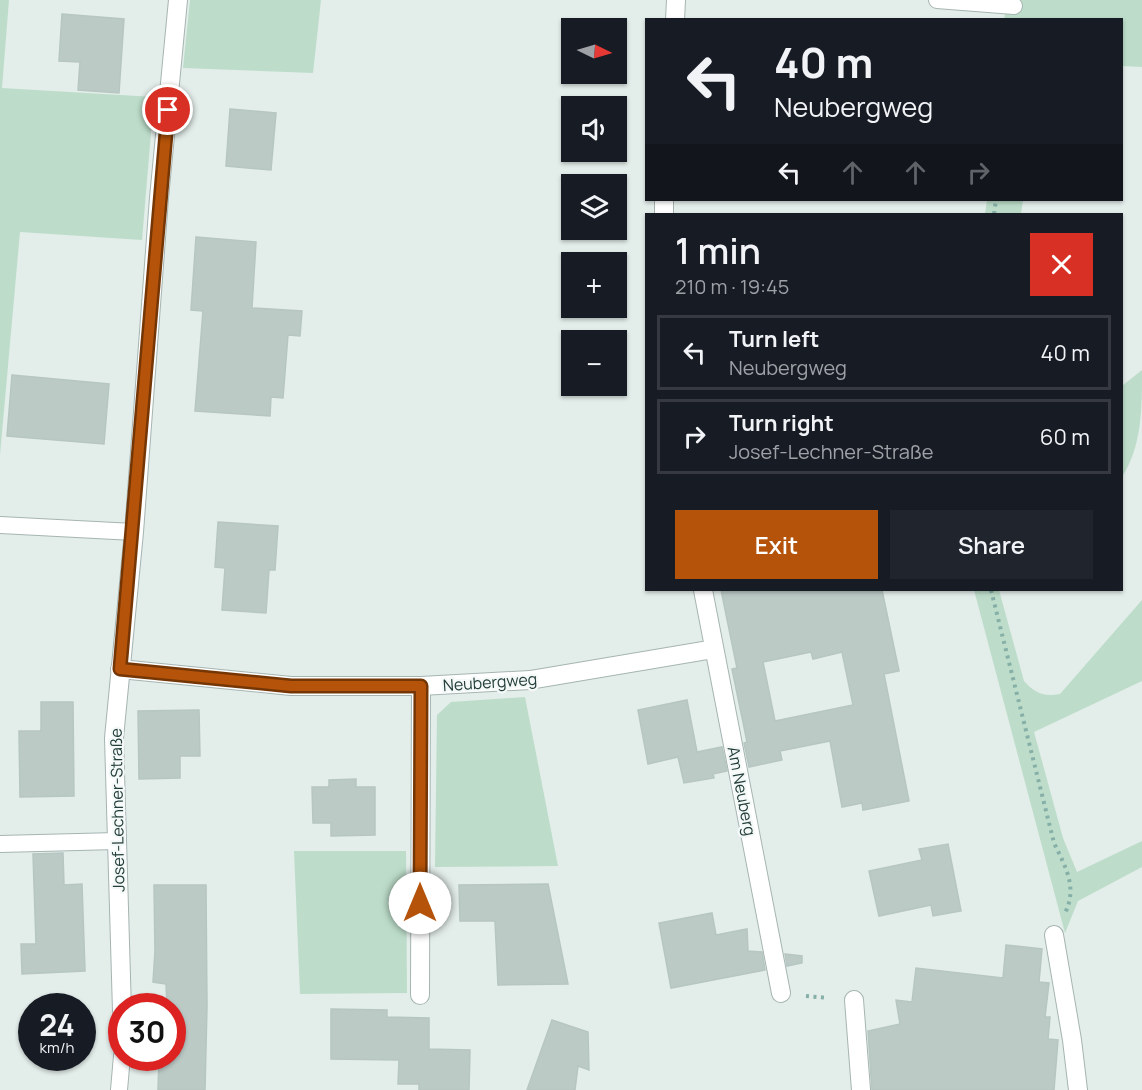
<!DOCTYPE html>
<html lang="en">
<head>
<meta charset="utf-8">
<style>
	body { margin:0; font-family:Manrope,sans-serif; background:#20242c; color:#f1f3f6; height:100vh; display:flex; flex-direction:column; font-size:22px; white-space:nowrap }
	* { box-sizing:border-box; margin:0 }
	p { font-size:20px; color:#9ea1a6 }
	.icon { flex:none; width:33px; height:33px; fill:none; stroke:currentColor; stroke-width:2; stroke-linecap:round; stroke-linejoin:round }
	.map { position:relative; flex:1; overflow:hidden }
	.panel { position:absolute; left:645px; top:213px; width:478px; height:378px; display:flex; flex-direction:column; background:#171b24; border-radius:0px; box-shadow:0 2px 4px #0004 }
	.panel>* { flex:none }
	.guide { position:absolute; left:645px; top:18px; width:478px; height:183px; border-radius:0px; box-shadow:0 2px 4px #0004; background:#171b24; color:#f1f3f6; overflow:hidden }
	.needle { width:39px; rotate:95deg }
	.controls { position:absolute; left:561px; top:18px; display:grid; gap:12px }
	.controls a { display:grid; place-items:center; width:66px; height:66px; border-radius:0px; background:#171b24; box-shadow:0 2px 4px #0004; font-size:30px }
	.speed { position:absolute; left:18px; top:993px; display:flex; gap:12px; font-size:30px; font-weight:700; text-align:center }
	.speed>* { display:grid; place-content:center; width:78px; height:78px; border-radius:50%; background:#171b24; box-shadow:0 2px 4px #0004; line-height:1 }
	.speed small { font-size:15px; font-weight:400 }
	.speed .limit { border:9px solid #d22; background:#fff; color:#111 }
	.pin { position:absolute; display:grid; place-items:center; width:51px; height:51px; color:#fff; margin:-26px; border:3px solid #fff; border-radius:50%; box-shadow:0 2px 6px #0007 }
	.me { position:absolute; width:66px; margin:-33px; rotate:0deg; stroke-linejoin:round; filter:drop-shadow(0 0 4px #0008) }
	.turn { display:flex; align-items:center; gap:21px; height:126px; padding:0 30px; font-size:27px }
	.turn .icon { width:78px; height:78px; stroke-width:2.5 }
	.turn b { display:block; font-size:42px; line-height:51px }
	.lanes { display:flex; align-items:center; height:57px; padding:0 30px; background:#0003; justify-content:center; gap:30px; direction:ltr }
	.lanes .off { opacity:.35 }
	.round { display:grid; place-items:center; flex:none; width:63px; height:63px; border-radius:0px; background:#20242c }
	.summary { display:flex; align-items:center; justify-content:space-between; height:102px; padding:0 30px }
	h1 { font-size:36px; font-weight:600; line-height:45px }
	.primary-button { display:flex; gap:12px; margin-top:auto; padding:12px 30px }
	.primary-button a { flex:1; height:69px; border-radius:0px; background:#b45309; color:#fff; font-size:24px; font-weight:600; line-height:69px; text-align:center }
	.primary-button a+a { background:#20242c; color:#f1f3f6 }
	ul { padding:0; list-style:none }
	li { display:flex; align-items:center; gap:18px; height:75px; margin:0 12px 9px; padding:0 18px; border:3px solid #363941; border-radius:0px }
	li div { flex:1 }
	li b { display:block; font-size:22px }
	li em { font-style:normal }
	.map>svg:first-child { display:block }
</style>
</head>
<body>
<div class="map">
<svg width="1142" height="1090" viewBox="0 0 1142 1090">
	<rect width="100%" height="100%" fill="#e3edea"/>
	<!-- green -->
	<g fill="#bdddca">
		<path d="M0 0H9L2 88 154 97 142 240 20 232 0 455Z"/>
		<path d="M190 0H321L313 73 183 68Z"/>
		<path d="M1007 0H1142V67L1122 66V20H1004Z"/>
		<path d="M987 200H1023L1021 214H985Z"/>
		<path d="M1142 370C1142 408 1142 446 1122 477V386Z"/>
		<path d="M974 590H999L1024 681C1035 693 1043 697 1060 694L1142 600V681L1034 732 1063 838 1077 872 1142 841V867L1078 901 1065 933Z"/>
		<path d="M525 697 558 866 435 867 437 715 451 702Z"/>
		<path d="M294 851H406L407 993 300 994Z"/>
	</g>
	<!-- building -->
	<g fill="#bccac6" stroke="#b6c6c1" stroke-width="1.5" fill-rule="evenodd">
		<path d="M62 14 124 19 119 93 78 90 80 62 59 61Z"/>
		<path d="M230 109 276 113 271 170 226 166Z"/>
		<path d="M196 237 256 242 252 308 302 311 300 336 288 335 283 398 271 397 270 416 195 411 203 311 191 310Z"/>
		<path d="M12 375 109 384 104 444 7 436Z"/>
		<path d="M218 522 278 526 275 570H269L266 613 222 610 225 568 215 567Z"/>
		<path d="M721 590H882L899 671 884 674 909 801 863 810 862 803 842 807 830 741 780 751 782 760 749 767 744 743 747 742 744 727 732 669 737 668ZM811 652 813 659 842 652 853 705 775 721 763 662Z"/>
		<path d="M687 700 697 752 722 747 727 771 713 774 714 778 684 783 678 757 648 764 638 710Z"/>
		<path d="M41 702H73L74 796 20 797 19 731H41Z"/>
		<path d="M199 710 200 756H180V778L139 779 138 711Z"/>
		<path d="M356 779V787H375V835L331 836V823H313L312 787H329V780Z"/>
		<path d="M948 844 961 911 933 916 931 905 879 916 869 871 922 860 919 849Z"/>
		<path d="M63 853 64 885 82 884 85 971 22 974 21 944H36L33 854Z"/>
		<path d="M548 884 568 984 498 985 495 921H460L459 885Z"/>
		<path d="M154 885H206L207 1006 205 1090H158L159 1058H172V1006H167L166 984 153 982 155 951Z"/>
		<path d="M712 913 716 935 747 929 748 951 762 952 765 970 671 988 659 923Z"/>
		<path d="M1006 945 1042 949 1039 982 1049 983 1045 1017H1050L1048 1039 1058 1040 1054 1090H872L868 1031 900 1024 896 1000 912 1002 916 968 1003 978Z"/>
		<path d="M785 954 802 956V963L787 966Z"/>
		<path d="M331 1009 387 1010V1017L429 1018V1049L470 1050 469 1090H419V1084H398L399 1060 331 1059Z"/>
		<path d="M552 1020 588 1032 589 1070 578 1066 575 1090H527Z"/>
	</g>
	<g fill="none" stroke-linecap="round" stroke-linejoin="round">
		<!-- service casing -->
		<g stroke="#a6b5b2" stroke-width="18">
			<g id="service">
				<path d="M937 0 1014 6"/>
				<path d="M0 525 134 532"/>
				<path d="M0 844 117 841"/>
				<path d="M119 1090 122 1056"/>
			</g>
		</g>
		<!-- minor casing -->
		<g stroke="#a6b5b2" stroke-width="20">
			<g id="minor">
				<path d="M675 20 676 0"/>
				<path d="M664 214V200"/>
				<path d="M703 590 781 993"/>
				<path d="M120 669 291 686H421L530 680 714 649"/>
				<path d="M1054 935 1072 1040 1078 1090"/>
				<path d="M420 995 421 686"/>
				<path d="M854 1000 861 1090"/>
				<path d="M122 1011 114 738 134 532 159 198 178 0"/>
			</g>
		</g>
		<!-- path -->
		<g stroke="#85afa7" stroke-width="4" stroke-dasharray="3 4.5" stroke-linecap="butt">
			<path d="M994 214 996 200"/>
			<path d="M991 590 1054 843C1065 866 1078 887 1065 913"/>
			<path d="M806 996 828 998"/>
		</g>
		<!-- service -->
		<use href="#service" stroke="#fff" stroke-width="16"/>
		<!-- minor -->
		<use href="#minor" stroke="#fff" stroke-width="18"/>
	</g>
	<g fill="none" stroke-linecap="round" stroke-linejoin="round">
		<!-- route casing -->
		<g stroke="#753606" stroke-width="15">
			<path id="route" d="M168 110 120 669 291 686H421L420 903"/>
		</g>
		<!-- route -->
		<use href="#route" stroke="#b45309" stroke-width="10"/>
	</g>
	<g text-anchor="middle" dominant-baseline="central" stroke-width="4.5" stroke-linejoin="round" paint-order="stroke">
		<!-- street labels -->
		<g font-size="16" fill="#233e3a" stroke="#f4f9f7">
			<text transform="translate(490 682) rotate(-4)">Neubergweg</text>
			<text transform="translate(742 791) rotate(79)">Am Neuberg</text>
			<text transform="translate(117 810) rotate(-91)">Josef-Lechner-Straße</text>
		</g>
	</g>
</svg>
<div class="controls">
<a><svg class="needle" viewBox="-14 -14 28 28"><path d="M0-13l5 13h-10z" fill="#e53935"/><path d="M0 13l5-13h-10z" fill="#9ea1a6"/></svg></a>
<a><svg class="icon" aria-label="sound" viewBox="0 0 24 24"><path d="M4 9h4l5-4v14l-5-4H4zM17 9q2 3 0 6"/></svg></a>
<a><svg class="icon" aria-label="layers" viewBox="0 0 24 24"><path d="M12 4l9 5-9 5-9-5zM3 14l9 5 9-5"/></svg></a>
<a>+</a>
<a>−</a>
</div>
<div class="speed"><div>24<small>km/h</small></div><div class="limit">30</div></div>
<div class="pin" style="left:168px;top:110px;background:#d93025"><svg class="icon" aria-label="arrive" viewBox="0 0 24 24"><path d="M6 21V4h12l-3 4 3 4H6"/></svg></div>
<svg class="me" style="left:420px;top:903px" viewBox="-20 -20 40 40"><circle r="19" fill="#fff"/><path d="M0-13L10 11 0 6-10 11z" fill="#b45309"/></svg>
<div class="guide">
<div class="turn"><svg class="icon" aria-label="left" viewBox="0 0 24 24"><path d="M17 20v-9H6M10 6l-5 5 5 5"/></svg><div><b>40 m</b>Neubergweg</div></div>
<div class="lanes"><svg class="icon" aria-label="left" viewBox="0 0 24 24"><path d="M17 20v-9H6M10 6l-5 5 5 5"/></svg><svg class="icon off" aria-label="ahead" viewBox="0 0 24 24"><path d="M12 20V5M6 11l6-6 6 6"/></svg><svg class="icon off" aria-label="ahead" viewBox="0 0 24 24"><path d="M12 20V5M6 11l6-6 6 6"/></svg><svg class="icon off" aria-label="right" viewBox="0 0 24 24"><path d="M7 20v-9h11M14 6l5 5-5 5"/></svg></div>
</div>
<section class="panel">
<div class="summary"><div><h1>1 min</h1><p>210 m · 19:45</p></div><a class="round" style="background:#d93025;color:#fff"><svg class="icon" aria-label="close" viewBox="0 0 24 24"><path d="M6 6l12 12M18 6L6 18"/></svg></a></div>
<ul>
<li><svg class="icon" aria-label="left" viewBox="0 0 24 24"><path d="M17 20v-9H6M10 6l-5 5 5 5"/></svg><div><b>Turn left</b><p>Neubergweg</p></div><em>40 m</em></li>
<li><svg class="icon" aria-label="right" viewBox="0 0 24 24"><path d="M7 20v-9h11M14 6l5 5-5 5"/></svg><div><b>Turn right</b><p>Josef-Lechner-Straße</p></div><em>60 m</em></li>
</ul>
<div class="primary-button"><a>Exit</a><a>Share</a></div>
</section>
</div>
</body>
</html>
